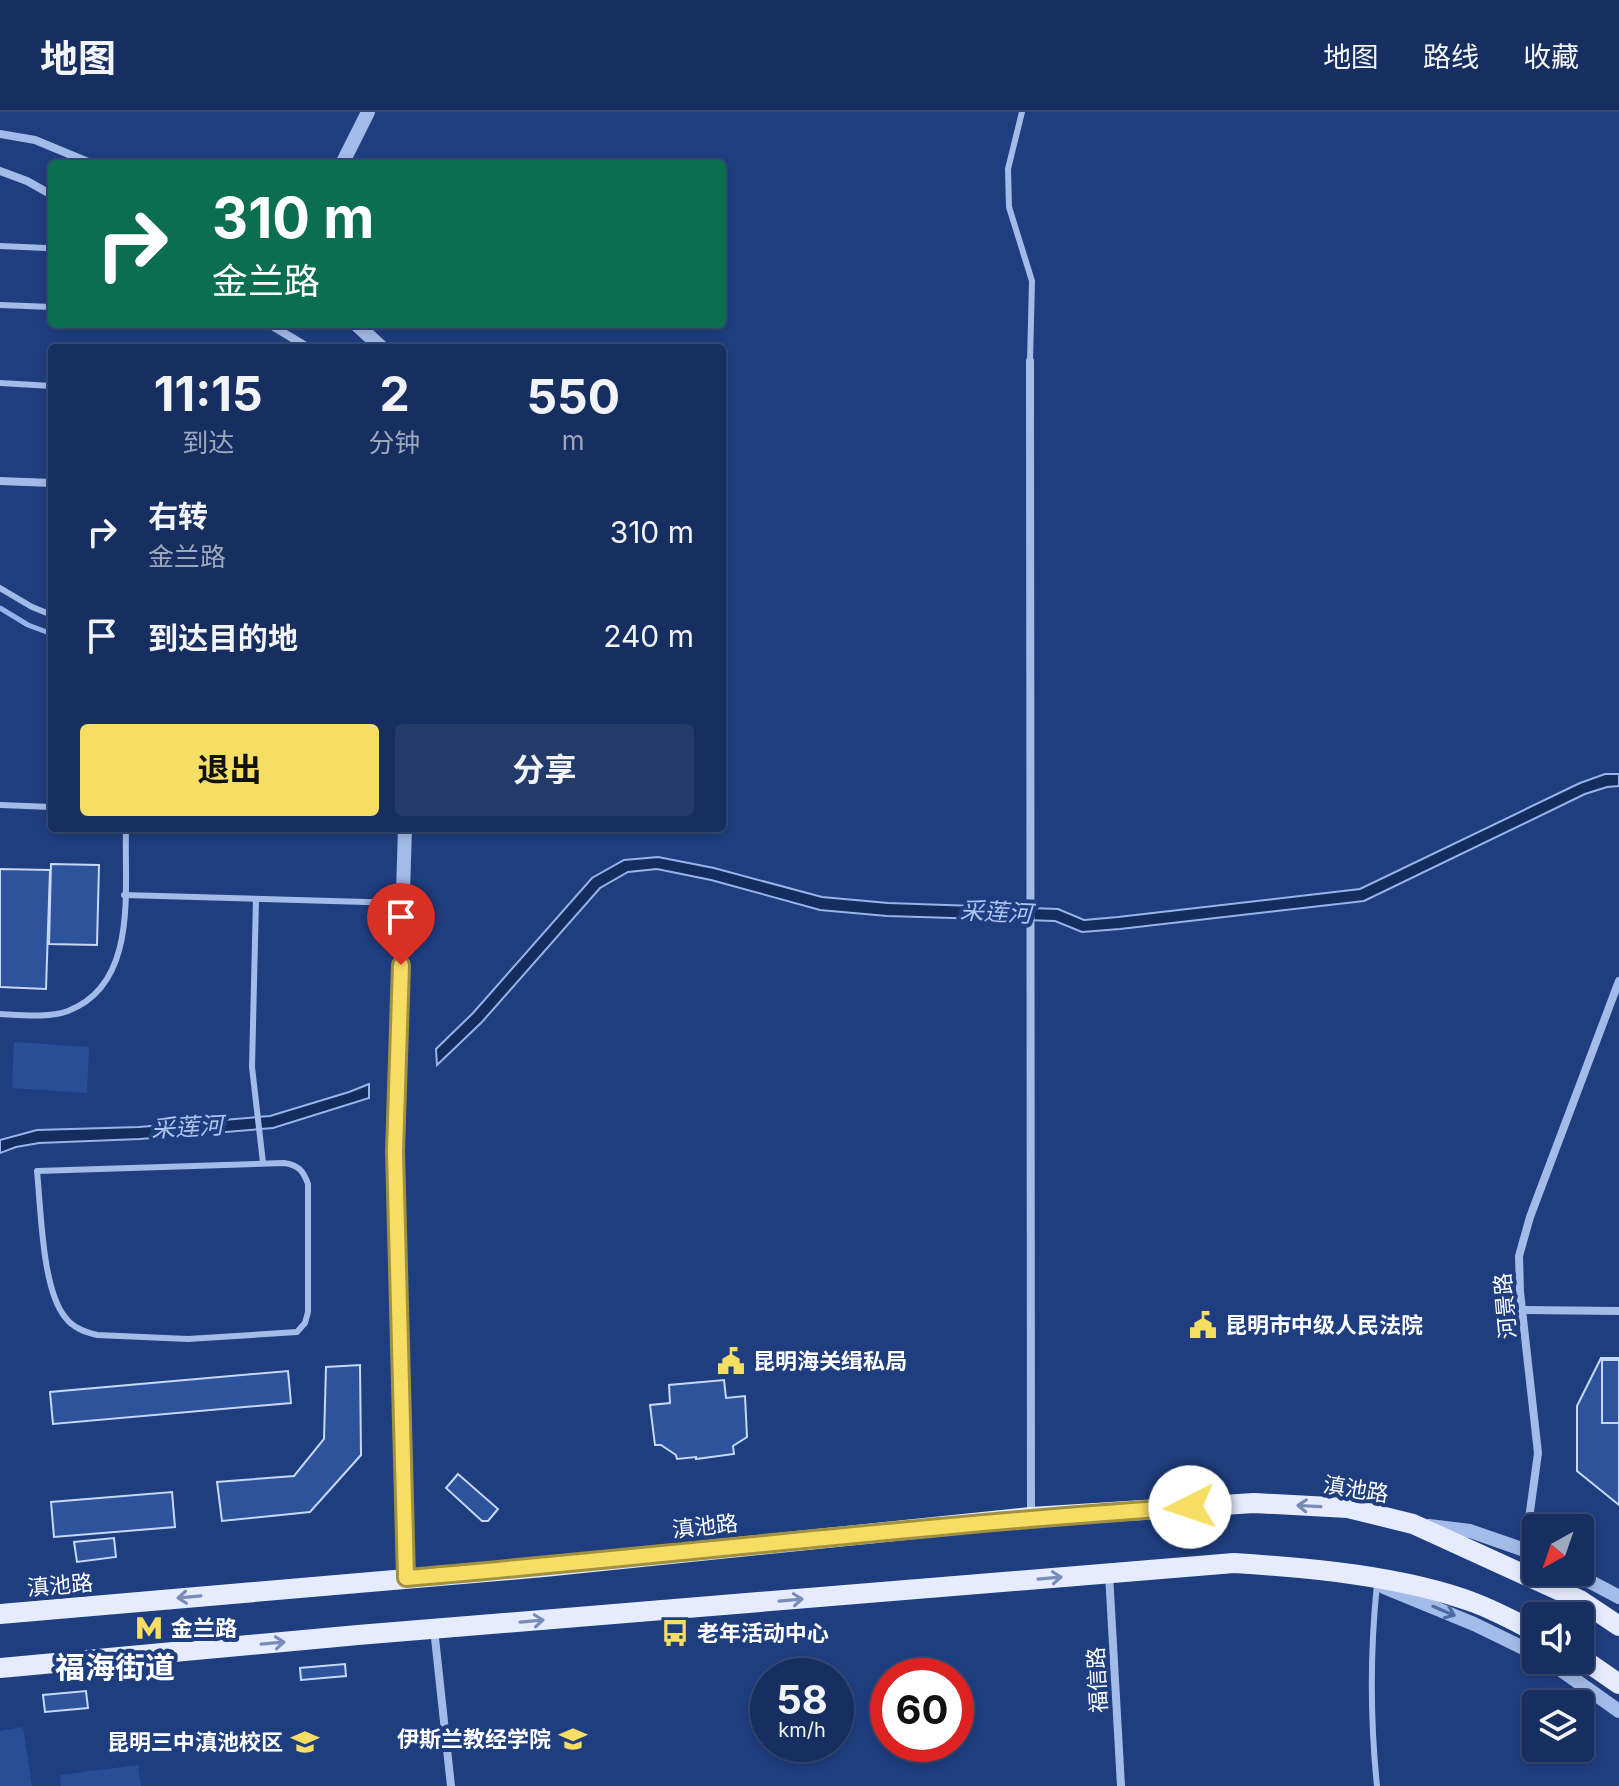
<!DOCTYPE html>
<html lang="zh">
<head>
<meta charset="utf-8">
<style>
	body { margin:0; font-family:Inter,"Noto Sans SC",sans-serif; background:#243a69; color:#f1f3f6; height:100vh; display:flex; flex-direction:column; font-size:30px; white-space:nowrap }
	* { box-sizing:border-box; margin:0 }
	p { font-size:26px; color:#9ea8bd }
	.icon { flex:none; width:44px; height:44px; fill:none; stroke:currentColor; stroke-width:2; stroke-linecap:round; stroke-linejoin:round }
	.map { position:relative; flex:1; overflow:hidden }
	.panel { position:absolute; left:48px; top:232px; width:678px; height:488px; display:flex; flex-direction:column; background:#172e60; border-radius:8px; box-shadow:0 4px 12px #0003,0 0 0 2px #364a75 }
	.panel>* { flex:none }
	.top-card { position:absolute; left:48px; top:48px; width:678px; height:168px; border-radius:8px; box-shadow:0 4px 12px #0003,0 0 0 2px #364a75; background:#0b6e4f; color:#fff; overflow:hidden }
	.needle { width:52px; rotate:220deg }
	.fabs { position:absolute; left:1522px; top:1402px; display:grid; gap:16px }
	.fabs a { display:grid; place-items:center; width:72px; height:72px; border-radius:8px; background:#172e60; box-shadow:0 4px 12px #0003,0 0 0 2px #364a75; font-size:40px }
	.speed { position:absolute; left:750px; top:1546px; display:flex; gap:16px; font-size:40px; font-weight:700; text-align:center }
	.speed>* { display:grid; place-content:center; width:104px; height:104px; border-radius:50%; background:#172e60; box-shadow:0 4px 12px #0003,0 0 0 2px #364a75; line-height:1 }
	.speed small { font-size:20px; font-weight:400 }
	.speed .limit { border:12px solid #d22; background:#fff; color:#111 }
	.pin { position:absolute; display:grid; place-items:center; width:68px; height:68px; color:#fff; margin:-82px -34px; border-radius:50% 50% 50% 0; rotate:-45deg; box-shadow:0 0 8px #0007 }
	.pin .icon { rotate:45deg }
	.me { position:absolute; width:88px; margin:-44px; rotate:266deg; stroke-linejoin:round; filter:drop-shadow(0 0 6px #0008) }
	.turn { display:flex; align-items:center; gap:28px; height:168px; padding:0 32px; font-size:36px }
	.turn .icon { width:104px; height:104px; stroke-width:2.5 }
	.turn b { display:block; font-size:56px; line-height:68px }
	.eta { display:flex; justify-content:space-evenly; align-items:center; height:136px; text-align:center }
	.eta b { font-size:48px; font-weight:700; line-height:56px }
	.button { display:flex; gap:16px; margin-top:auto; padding:16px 32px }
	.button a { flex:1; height:92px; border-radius:8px; background:#f6dd63; color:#111; font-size:32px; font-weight:700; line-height:92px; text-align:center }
	.button a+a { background:#243a69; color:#f1f3f6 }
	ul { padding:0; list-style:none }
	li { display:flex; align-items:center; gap:24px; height:104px; padding:0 32px }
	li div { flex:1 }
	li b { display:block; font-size:30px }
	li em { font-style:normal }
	header { display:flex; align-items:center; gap:48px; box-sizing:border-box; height:112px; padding:0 40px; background:#172e60; border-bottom:2px solid #364a75 }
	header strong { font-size:38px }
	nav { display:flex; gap:44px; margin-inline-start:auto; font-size:28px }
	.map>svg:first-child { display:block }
</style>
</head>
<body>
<header>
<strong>地图</strong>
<nav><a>地图</a><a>路线</a><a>收藏</a></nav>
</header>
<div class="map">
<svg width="1619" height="1674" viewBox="0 0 1619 1674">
	<rect width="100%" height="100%" fill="#1f3e80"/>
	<!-- green -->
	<g fill="#294e98">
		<path d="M14 930 89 935 87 981 12 976Z"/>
		<path d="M23 1615 32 1674H0V1619Z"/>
		<path d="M138 1653 141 1674H61L60 1663Z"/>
	</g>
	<!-- water -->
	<g fill="#152c5f" stroke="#97b4ea" stroke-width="2">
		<path d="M1605 662H1619V674L1607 675 1585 682 1364 789 1120 817 1082 820 1055 809 887 804 820 798 711 768 657 757 628 760 600 776 482 910 437 953 436 937 473 901 592 766 624 748 658 745 714 756 822 785 888 791 1058 797 1084 808 1118 805 1360 777 1580 671Z"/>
		<path d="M369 972V986L273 1016 140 1027 39 1031 16 1035 0 1041V1028L37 1018 139 1015 270 1004 349 980Z"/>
	</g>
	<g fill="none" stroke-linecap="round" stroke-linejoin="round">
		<!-- stream -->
		<path stroke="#97b4ea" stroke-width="5" d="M0 496 28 513 52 522"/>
	</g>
	<!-- building -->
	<g fill="#2e539d" stroke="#c7d7f6" stroke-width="2">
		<path d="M51 752 99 753 97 833 49 832Z"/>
		<path d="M0 757 50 758 46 877 0 875Z"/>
		<path d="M1601 1246H1619V1393L1577 1359V1294Z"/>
		<rect x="1602" y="1248" width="17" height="63"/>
		<path d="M360 1253 361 1343 310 1400 222 1409 217 1370 294 1364 324 1327 326 1255Z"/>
		<path d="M288 1259 291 1291 53 1312 50 1280Z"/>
		<path d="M724 1268 726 1286 745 1284 747 1325 733 1334 734 1342 696 1347V1345L677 1347 676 1343 661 1333H655L650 1293 670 1291 669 1273Z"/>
		<path d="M458 1362 498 1397 488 1409H482L446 1376Z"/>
		<path d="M172 1380 175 1415 54 1425 51 1390Z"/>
		<path d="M114 1426 116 1445 77 1450 74 1430Z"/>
		<path d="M345 1552 346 1564 301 1568 300 1556Z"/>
		<path d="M86 1579 88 1596 45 1600 43 1583Z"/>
	</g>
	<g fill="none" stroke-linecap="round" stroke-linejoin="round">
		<!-- service -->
		<g stroke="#a3bbe8" stroke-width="6">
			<path d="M1022 0 1008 57 1009 95 1032 169 1030 249"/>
			<path d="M0 134 46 136 52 132"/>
			<path d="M0 193 52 195"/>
			<path d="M0 271 52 274"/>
			<path d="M0 476 32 495 52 503"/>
			<path d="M0 693 52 695"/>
			<path d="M124 783 400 791"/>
			<path d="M256 787 252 955 263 1051"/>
			<path d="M0 902C20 903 49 906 68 899 139 872 124 777 126 716"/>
			<path d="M284 1051C298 1053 303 1058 308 1072V1200L305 1211 297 1220 188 1227 97 1223C85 1220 73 1216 65 1205 42 1177 41 1097 37 1059Z"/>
			<path d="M1377 1472C1370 1540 1370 1606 1377 1674"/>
		</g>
		<!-- minor -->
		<g stroke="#a3bbe8" stroke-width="8">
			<path d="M0 22 35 28 93 52"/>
			<path d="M0 59 27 69 52 83"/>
			<path d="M269 212 309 236"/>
			<path d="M1030 249 1031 1405"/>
			<path d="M0 369 52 371"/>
			<path d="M1522 1198 1619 1199"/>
			<path d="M1525 1436 1538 1341 1520 1180 1519 1144 1530 1105 1619 869"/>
			<path d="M1109 1462 1121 1674"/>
			<path d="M434 1517 451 1674"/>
		</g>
		<!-- tertiary -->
		<g stroke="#a3bbe8" stroke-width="14">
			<path d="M342 52 368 0"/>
			<path d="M356 212 382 236"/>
			<path d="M405 716 395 1039 406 1466"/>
			<path d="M1429 1414 1470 1419 1536 1442"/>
			<path d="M1572 1460 1619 1485"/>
			<path d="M1384 1475 1474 1512 1536 1542"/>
			<path d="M1547 1548 1619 1599"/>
		</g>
		<!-- primary -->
		<g stroke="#e6ecfe" stroke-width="20">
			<path d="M0 1502 544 1455 1031 1405 1254 1391 1348 1396 1413 1412 1580 1488 1619 1514"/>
			<path d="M1580 1545 1619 1572"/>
			<path d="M0 1556 358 1523 1234 1451C1311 1456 1403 1464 1475 1491 1496 1499 1516 1510 1536 1520"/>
		</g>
	</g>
	<!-- one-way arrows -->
	<defs><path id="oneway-shaft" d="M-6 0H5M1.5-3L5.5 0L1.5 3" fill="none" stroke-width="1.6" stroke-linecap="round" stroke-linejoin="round" transform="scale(2)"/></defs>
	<g stroke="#798cb9">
		<use href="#oneway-shaft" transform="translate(1309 1394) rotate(-177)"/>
		<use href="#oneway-shaft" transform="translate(1050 1466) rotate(-5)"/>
		<use href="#oneway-shaft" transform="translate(189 1485) rotate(175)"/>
		<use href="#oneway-shaft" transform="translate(791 1488) rotate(-5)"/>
		<use href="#oneway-shaft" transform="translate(532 1509) rotate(-5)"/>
		<use href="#oneway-shaft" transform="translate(273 1531) rotate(-5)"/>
	</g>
	<use stroke="#4d6aa4" href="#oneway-shaft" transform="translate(1444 1499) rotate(23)"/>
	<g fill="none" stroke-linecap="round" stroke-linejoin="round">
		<!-- route casing -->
		<g stroke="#a09040" stroke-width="20">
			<path id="route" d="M401 853 395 1039 406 1466C667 1444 928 1412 1190 1395"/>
		</g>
		<!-- route -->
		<use href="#route" stroke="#f6dd63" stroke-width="14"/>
	</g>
	<!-- icons -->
	<defs>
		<g id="civic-bare" transform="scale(2.16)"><path d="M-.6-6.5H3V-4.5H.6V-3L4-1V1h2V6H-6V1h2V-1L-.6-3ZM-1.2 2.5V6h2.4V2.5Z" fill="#f6dd63" stroke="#1f3e80" stroke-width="2.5" paint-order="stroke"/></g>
		<g id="metro-bare" transform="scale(2.16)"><path d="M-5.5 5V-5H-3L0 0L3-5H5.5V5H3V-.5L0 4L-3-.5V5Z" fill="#f6dd63" stroke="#1f3e80" stroke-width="2.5" paint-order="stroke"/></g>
		<g id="bus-bare" transform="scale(2.16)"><path d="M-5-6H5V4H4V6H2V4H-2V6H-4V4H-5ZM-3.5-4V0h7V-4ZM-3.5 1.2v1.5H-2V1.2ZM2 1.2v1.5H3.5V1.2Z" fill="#f6dd63" stroke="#1f3e80" stroke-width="2.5" paint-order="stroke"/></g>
		<g id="university-bare" transform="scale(2.16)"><path d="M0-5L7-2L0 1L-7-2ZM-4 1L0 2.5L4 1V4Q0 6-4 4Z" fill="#f6dd63" stroke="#1f3e80" stroke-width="2.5" paint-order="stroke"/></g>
		<g id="school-bare" transform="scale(2.16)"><path d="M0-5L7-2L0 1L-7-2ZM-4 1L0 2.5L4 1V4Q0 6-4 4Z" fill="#f6dd63" stroke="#1f3e80" stroke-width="2.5" paint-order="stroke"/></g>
	</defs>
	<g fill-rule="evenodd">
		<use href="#civic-bare" x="1203" y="1213"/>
		<use href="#civic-bare" x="731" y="1249"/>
		<use href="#metro-bare" x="149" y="1516"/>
		<use href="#bus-bare" x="675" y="1521"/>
		<use href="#university-bare" x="573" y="1627"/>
		<use href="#school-bare" x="305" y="1630"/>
	</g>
	<g text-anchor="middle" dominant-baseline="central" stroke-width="8" stroke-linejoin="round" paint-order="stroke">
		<!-- street labels -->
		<g font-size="22" fill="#fff" stroke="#1f3e80">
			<text transform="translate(1505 1194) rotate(-95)">河景路</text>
			<text transform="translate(1356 1377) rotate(9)">滇池路</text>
			<text transform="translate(705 1414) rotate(-6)">滇池路</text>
			<text transform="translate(60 1473) rotate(-5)">滇池路</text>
			<text transform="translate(1097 1568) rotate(-93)">福信路</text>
		</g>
		<!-- poi labels -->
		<g font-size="22" font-weight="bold" fill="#fff" stroke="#1f3e80" text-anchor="start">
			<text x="1225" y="1213">昆明市中级人民法院</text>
			<text x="753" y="1249">昆明海关缉私局</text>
			<text x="171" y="1516">金兰路</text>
			<text x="697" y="1521">老年活动中心</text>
			<text x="551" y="1627" text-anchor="end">伊斯兰教经学院</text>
			<text x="283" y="1630" text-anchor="end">昆明三中滇池校区</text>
		</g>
		<!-- water labels -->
		<g font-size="24" font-style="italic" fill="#afc5f0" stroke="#1f3e80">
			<text transform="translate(996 800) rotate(3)">采莲河</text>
			<text transform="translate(187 1015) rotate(-3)">采莲河</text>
		</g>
		<!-- district labels -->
		<g font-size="30" font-weight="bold" fill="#fff" stroke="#1f3e80">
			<text x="115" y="1555">福海街道</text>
		</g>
	</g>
</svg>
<div class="fabs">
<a><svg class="needle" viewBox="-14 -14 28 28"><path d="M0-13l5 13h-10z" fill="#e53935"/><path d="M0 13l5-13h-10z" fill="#9ea8bd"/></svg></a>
<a><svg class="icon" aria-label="sound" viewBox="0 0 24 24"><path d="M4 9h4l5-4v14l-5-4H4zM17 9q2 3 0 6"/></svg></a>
<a><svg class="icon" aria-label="layers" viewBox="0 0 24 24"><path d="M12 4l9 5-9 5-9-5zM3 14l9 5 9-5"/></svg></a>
</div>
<div class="speed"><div>58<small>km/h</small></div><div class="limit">60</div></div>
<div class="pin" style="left:401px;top:853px;background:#d93025"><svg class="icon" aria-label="arrive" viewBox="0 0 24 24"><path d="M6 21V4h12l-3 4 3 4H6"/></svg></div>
<svg class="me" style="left:1190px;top:1395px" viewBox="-20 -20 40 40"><circle r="19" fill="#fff"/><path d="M0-13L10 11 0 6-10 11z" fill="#f6dd63"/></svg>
<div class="top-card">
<div class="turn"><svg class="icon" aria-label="right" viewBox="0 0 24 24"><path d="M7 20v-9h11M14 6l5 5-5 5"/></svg><div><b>310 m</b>金兰路</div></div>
</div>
<section class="panel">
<div class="eta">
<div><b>11:15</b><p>到达</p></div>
<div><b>2</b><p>分钟</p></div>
<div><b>550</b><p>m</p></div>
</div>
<ul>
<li><svg class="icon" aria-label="right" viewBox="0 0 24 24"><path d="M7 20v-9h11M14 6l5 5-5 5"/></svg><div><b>右转</b><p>金兰路</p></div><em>310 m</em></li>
<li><svg class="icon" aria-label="arrive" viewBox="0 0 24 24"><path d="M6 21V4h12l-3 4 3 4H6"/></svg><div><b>到达目的地</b></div><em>240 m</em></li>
</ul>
<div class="button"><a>退出</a><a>分享</a></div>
</section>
</div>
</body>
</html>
